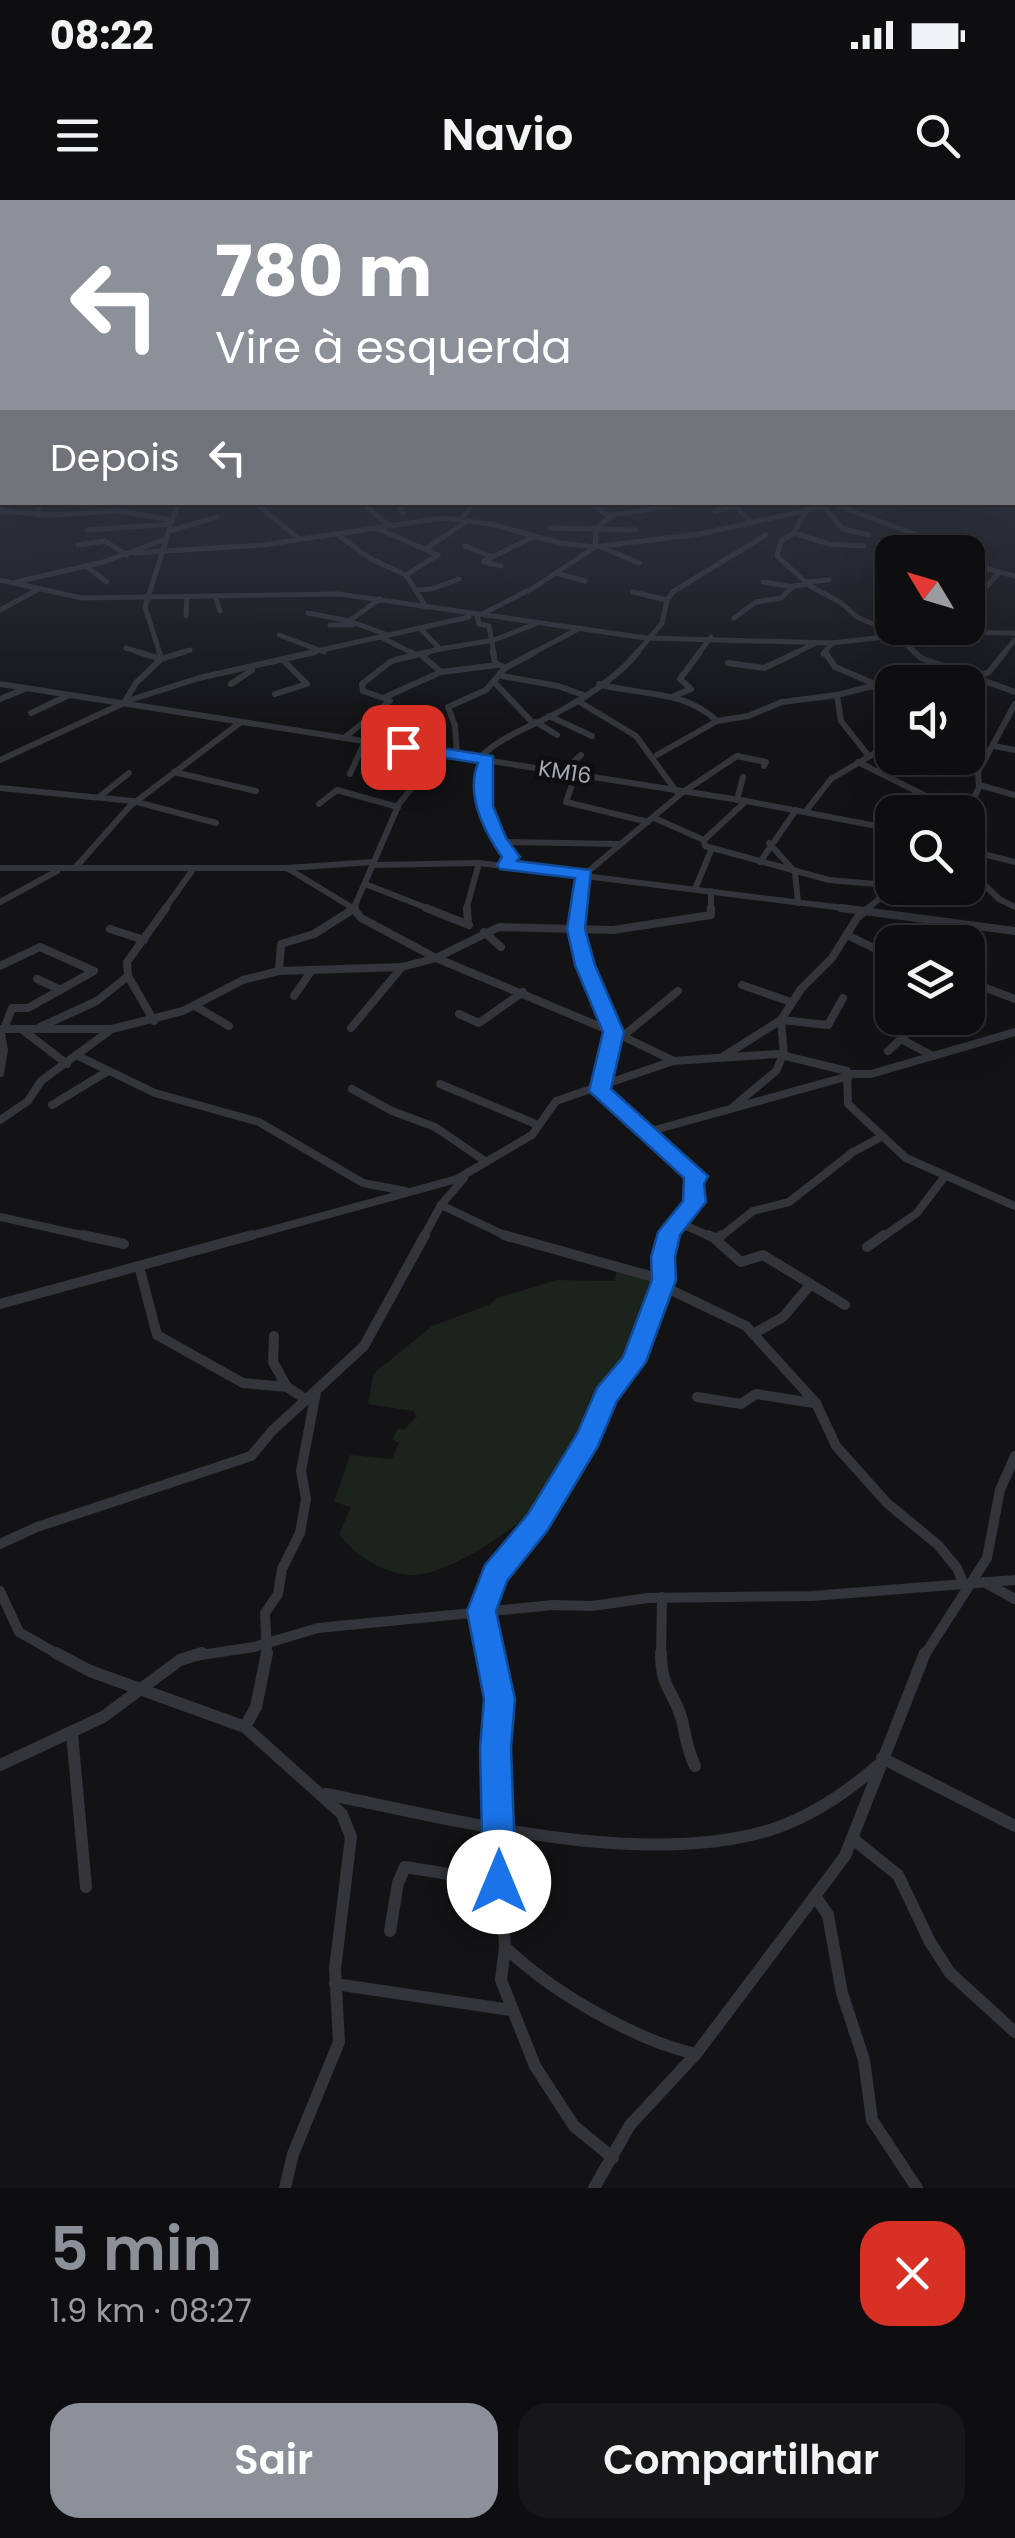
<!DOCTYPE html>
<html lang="pt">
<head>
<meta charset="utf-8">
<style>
	body { margin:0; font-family:Poppins,sans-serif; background:#171719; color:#f1f3f6; height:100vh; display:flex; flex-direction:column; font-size:38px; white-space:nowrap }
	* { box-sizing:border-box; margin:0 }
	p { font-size:32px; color:#9b9c9f }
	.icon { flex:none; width:55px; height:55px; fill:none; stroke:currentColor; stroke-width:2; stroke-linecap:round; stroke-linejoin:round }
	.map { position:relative; height:1988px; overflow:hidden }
	.side { display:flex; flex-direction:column; background:#0e0e10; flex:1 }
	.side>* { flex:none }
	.guide { position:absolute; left:0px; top:0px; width:1015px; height:305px; box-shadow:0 10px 40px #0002,0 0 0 2px #2e2e30; background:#8c9099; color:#fff; overflow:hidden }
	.needle { width:65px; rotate:308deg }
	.buttons { position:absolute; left:875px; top:335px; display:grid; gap:20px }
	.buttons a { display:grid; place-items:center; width:110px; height:110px; border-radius:20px; background:#0e0e10; box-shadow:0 10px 40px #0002,0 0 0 2px #2e2e30; font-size:50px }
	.pin { position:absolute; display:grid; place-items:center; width:85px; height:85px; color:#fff; margin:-42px; border-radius:20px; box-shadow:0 5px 15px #0006 }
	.me { position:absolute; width:110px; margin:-55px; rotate:0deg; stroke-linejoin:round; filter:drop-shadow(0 0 8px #0008) }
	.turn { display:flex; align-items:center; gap:35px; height:210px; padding:0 50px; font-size:45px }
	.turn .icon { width:130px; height:130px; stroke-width:2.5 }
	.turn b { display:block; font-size:70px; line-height:85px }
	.then { display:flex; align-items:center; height:95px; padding:0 50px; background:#0003; gap:20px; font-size:38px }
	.round { display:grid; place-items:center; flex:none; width:105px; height:105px; border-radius:30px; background:#171719 }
	.summary { display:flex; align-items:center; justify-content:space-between; height:170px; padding:0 50px }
	h1 { font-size:60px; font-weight:600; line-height:75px; color:#8c9099 }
	.cta { display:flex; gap:20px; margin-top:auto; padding:20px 50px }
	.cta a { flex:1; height:115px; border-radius:30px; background:#8c9099; color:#fff; font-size:40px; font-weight:600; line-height:115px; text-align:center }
	.cta a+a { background:#171719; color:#f1f3f6 }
	.status { display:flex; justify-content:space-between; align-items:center; height:70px; padding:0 50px; background:#0e0e10; direction:ltr }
	.status svg { height:28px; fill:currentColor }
	header { display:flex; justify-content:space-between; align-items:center; height:130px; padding:0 50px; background:#0e0e10; font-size:45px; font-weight:600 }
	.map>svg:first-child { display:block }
</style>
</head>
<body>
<div class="status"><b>08:22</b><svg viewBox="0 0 49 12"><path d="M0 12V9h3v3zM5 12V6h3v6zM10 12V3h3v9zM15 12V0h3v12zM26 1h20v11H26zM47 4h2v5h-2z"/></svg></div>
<header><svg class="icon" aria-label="menu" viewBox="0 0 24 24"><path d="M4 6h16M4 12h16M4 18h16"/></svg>Navio<svg class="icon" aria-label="search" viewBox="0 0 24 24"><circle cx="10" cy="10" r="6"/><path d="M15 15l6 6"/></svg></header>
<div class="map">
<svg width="1015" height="1988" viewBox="0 0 1015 1988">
	<rect width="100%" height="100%" fill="#131315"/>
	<!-- green -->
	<path fill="#1b231c" d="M617 1068 661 1080C653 1113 639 1151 619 1178 612 1189 602 1197 595 1208 576 1241 562 1278 536 1307 514 1330 443 1378 410 1375 382 1373 355 1355 339 1334L351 1307 334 1302 350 1255 392 1259 399 1243 392 1239 398 1228 403 1230 417 1217 413 1211 368 1204 373 1175 378 1170 432 1126 491 1104 497 1098 557 1080 615 1081Z"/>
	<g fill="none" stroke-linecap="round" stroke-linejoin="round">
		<!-- minor-far4 -->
		<g stroke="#34353a" stroke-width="5">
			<path d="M254 302 298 338"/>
			<path d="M361 302 388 325"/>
			<path d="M397 302 403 313"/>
			<path d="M587 302 609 316"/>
			<path d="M731 302 752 323"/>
			<path d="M820 302 843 329 869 335"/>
			<path d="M836 305 963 352"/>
			<path d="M0 306 10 302"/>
			<path d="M0 311 52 315 120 311 172 320"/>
			<path d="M715 311 734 307"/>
			<path d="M804 314 794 333 781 341 777 356 810 386 840 402 857 417 891 432 917 454"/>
			<path d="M38 315V305L45 302"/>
			<path d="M461 320 474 302"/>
			<path d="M376 328 438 355 406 375"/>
			<path d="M550 328 635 330"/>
			<path d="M87 330 171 324"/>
			<path d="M169 331 217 317"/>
			<path d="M335 333 371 359 406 375 426 407"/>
			<path d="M794 333 829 344 864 346"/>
			<path d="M78 345 105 341 127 355"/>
			<path d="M465 346 492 357"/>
			<path d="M601 347 639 363"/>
			<path d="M425 349 468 321"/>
			<path d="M133 353 263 345 442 318 491 324 560 343 595 347 596 328 613 315 694 302"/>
			<path d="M968 355 988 369 1015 376"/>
			<path d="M484 361 535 336"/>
			<path d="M484 362 501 366"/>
			<path d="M86 366 107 382"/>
			<path d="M556 373 585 381"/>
			<path d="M0 380 82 398 339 394 646 438 832 443 928 432 1015 433"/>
			<path d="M16 382 103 362 166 339"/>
			<path d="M763 382 793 387"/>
			<path d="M806 382 829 380"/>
			<path d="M415 390 432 389 459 379"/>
			<path d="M633 392 667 400"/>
			<path d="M215 396 220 411"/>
			<path d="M968 406 999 373"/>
			<path d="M0 410 37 390"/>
			<path d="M308 413 349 421 385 434"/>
			<path d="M484 413 533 388 595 347 700 334 844 302"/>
			<path d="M477 415 479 424 489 426 494 454"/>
			<path d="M186 416 187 398"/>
			<path d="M734 418 756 402 781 398 793 386 808 384"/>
			<path d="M349 421 380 399"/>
			<path d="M874 424 892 414"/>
			<path d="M330 425H352"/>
			<path d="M279 435 324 452"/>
			<path d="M381 437 414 454"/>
			<path d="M126 448 146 454"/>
			<path d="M440 449 494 440 538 423"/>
			<path d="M160 454 145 407 178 302"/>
			<path d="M176 454 190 450"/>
			<path d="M304 454 469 417"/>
			<path d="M418 454 440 449 420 428"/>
			<path d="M531 454 580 428"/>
			<path d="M636 454 662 423 667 400 674 391 766 335"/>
			<path d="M698 454 711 437"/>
			<path d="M793 454 814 444"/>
			<path d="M823 454 832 443"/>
			<path d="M1003 454 1015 440"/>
		</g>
		<!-- minor-far3 -->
		<g stroke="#34353a" stroke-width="6">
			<path d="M138 452 161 459 184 452"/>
			<path d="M410 452 414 454"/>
			<path d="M493 452 495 463 505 468"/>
			<path d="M825 452 835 467 875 484"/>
			<path d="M914 452 921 458 1015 492"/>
			<path d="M420 454 441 472 383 498 363 491 362 484 390 462 395 460 429 452"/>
			<path d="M728 463 764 468 798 452"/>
			<path d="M441 472 497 465"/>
			<path d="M502 476 558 486 586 496"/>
			<path d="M965 482 989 472 1005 452"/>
			<path d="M495 483 533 523"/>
			<path d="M0 484 746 601 892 629"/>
			<path d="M231 484 252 470"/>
			<path d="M599 484C641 496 683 489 717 521"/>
			<path d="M275 494 307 484 284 461"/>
			<path d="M837 495 841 521 868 555"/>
			<path d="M674 496 691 489 680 479 700 452"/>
			<path d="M0 499 25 489"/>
			<path d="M127 501 199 478 315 452"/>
			<path d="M578 501 636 536 676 591"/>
			<path d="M31 513 67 496"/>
			<path d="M549 516 592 536"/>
			<path d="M536 522 557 535"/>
			<path d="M344 538 390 501 383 498"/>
			<path d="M994 546 1015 550"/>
			<path d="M457 555 455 526 448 507 486 490 505 468 535 452"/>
			<path d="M657 555 717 521 748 516 782 502 837 495 888 482H928"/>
			<path d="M486 556 485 613 511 657 506 665"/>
			<path d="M479 558C504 534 532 527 562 510 588 496 619 475 638 452"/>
			<path d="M926 558 978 572"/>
			<path d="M0 560 124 503 136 483 161 459 159 452"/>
			<path d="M858 562 958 612"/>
			<path d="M174 572 256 591"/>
			<path d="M563 572 581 555"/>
			<path d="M350 574 365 541"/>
			<path d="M576 574 566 602 648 622"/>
			<path d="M979 585 1015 595"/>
			<path d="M0 588 133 601 216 623"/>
			<path d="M99 597 129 573"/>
			<path d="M737 600 743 577"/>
			<path d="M746 601 704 640 705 646 829 680 876 684"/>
			<path d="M319 604 337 590 398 607"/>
			<path d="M806 611 831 579 892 543"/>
			<path d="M966 612 979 588 978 572 1015 504"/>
			<path d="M654 618 704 640"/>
			<path d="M501 642 620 644"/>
			<path d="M769 643 795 672 798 703"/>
			<path d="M968 650 1015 662"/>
			<path d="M760 662 796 610"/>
			<path d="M968 662 986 655"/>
			<path d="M373 665 479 663"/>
			<path d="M0 668H287L373 662"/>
			<path d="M75 668 130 606 241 522"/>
			<path d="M287 668 356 710"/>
			<path d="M968 669 999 699 1015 707"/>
			<path d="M365 684 432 710"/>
			<path d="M695 689 712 648"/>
			<path d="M711 691V710"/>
			<path d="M0 702 57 671"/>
			<path d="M164 710 194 668"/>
			<path d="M353 710 399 604 440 552"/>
			<path d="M466 710 479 663 860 710"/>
			<path d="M579 710 585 674 683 592 737 556 766 562 764 566"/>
			<path d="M866 710 880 698 904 688"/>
		</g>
		<!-- minor-far2 -->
		<g stroke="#34353a" stroke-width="8">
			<path d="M353 708 361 718 436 758 613 832"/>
			<path d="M426 708 469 725"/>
			<path d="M467 708 468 724"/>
			<path d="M579 708C572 752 597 793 614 832L674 861"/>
			<path d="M841 708 1015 731"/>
			<path d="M110 729 144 740"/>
			<path d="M576 729 613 730 711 715V708"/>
			<path d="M484 732 501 747"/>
			<path d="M847 735 892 757"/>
			<path d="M0 766 40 747 94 771 28 808H12L4 829"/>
			<path d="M279 771 281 744 314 734 355 708"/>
			<path d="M128 776 154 821"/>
			<path d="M37 779 61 790"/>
			<path d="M968 781 1015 799"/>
			<path d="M742 785 791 802"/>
			<path d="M294 796 312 770"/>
			<path d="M195 806 229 826"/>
			<path d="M459 814 479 823 523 792"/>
			<path d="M925 818 901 839 933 856"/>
			<path d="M40 827 97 801 128 776 127 762 166 708"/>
			<path d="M351 828 402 767"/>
			<path d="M0 829H112L183 811 243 780 279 771 402 767 436 758 499 727 576 729"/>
			<path d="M0 829 4 850 0 873"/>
			<path d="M24 831 67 864"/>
			<path d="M614 832 600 891 697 977 693 984 694 1002 669 1038"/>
			<path d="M623 836 678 791"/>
			<path d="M888 851 901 839"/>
			<path d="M76 855 155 893 259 922 363 983 405 991"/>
			<path d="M784 855 781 820 828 825 843 798"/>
			<path d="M724 856 781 820 801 789 832 758 857 718 869 708"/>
			<path d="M849 874H871L1015 832"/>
			<path d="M440 884 538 925"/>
			<path d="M352 889 392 911 435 927 485 961"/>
			<path d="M52 905 108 871"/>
			<path d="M733 907 776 871 783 855"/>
			<path d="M0 920 28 901 41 881 109 831"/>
			<path d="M644 933 849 876"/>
			<path d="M441 1005 510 1038"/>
			<path d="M0 1017 95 1038"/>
			<path d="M679 1023 714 1038"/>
			<path d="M243 1038 457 979 532 935 556 901 673 861 777 854 847 871 848 904 906 958 1015 1006"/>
			<path d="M423 1038 441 1005 464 978"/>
			<path d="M719 1038 753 1011 789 1002 853 952 881 937"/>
			<path d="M881 1038 917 1013 945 976"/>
		</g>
		<!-- minor-far1 -->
		<g stroke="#34353a" stroke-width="10">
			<path d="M83 1035 124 1044"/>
			<path d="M671 1035 663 1067 664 1080 673 1091 746 1126 816 1203 836 1246 887 1303 938 1345 957 1368 963 1383"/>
			<path d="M708 1035 717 1039 722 1035"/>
			<path d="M715 1039 741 1062 763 1055 845 1105"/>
			<path d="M867 1047 884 1035"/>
			<path d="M139 1066 157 1135 243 1183 287 1187 307 1200"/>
			<path d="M0 1104 252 1035"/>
			<path d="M753 1134 783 1117 811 1084"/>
			<path d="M274 1136 273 1162 287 1187"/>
			<path d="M697 1197 741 1204 756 1194 813 1203"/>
			<path d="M0 1344 37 1327 251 1256 272 1231 364 1146 425 1035"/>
			<path d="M984 1382 1015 1399"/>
			<path d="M0 1391 19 1432 61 1456"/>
			<path d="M194 1456 254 1447 318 1428 553 1405 592 1406 648 1398 812 1396 1015 1380"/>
			<path d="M267 1456 265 1413 278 1394 282 1369 300 1333 306 1299 301 1271 316 1192"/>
			<path d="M491 1456 481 1411 495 1374 537 1323 588 1239 606 1196 634 1161 664 1080 504 1035"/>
			<path d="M661 1456 662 1397"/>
			<path d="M924 1456 987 1358 1000 1290 1015 1256"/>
		</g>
		<!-- minor -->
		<g stroke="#34353a" stroke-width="12">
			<path d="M56 1453 90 1471 245 1527 342 1614 351 1637 335 1769 339 1842 293 1954 285 1988"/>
			<path d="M490 1453 500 1499 495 1548 505 1747 501 1780 535 1866 574 1926 613 1958"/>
			<path d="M661 1453C661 1489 674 1491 682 1520 686 1537 687 1550 695 1566"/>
			<path d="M245 1527 256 1507 267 1453"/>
			<path d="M72 1534 86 1687"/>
			<path d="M882 1558 1015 1626"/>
			<path d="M0 1565 103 1517 180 1460 202 1453"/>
			<path d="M326 1594C457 1620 643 1670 773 1629 812 1616 846 1593 877 1566"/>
			<path d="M853 1639 898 1675 930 1742 950 1773 1015 1832"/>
			<path d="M815 1696 828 1715 842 1793 864 1860 872 1920 917 1988"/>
			<path d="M390 1731 398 1683 405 1667 499 1682"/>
			<path d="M505 1747C551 1791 634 1840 696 1854"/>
			<path d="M335 1784 511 1810"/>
			<path d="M594 1988 630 1925 696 1854 845 1656 925 1453"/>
		</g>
	</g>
	<!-- sky -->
	<linearGradient id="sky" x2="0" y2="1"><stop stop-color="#0a0a0c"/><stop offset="0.47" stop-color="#333946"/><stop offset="1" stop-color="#333946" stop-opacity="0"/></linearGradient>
	<rect width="1015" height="531" fill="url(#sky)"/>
	<!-- route -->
	<path fill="#1a73e8" stroke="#114b97" stroke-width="2.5" d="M403 542 493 556V606L506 638 520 657 517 661 591 670 585 729 595 765 624 832 611 889 708 976 704 984 706 1002 680 1035 675 1057 676 1080 646 1162 617 1201 598 1246 547 1331 507 1381 496 1411 515 1499 511 1548 516 1682 511 1694 499 1699 487 1694 483 1682 480 1548 484 1499 467 1411 485 1365 528 1314 577 1234 597 1188 623 1157 652 1080 651 1057 658 1032 683 1001 684 978 589 891 603 832 575 765 567 729 575 678 500 669 497 665 502 657C484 631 465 595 478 563L397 550 395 547Z"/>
	<g text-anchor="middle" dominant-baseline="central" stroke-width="10" stroke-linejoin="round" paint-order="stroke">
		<!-- far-street labels -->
		<g font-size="22" fill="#a4aab6" stroke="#0e0e10">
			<text transform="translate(565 572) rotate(9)">KM16</text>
		</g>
	</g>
</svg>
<div class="buttons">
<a><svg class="needle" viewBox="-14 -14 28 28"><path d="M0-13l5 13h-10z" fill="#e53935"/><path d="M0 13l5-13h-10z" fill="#9b9c9f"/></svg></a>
<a><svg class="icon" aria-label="sound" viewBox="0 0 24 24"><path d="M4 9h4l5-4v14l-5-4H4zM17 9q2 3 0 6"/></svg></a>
<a><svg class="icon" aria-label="search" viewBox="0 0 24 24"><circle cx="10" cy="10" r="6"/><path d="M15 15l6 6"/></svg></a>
<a><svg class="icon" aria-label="layers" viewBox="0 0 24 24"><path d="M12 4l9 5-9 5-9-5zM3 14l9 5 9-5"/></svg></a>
</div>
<div class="pin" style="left:403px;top:547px;background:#d93025"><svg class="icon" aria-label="arrive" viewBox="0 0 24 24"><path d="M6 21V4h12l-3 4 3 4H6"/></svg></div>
<svg class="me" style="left:499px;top:1682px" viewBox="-20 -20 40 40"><circle r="19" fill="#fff"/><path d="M0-13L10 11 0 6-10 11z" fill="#1a73e8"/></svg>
<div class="guide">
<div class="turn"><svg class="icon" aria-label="left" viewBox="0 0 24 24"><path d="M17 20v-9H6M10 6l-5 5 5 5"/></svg><div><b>780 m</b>Vire à esquerda</div></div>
<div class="then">Depois<svg class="icon" aria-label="left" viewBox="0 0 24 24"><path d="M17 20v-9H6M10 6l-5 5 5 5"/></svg></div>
</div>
</div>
<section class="side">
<div class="summary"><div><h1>5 min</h1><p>1.9 km · 08:27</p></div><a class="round" style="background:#d93025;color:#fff"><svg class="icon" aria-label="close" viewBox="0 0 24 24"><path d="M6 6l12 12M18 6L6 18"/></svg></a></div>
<div class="cta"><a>Sair</a><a>Compartilhar</a></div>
</section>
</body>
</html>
